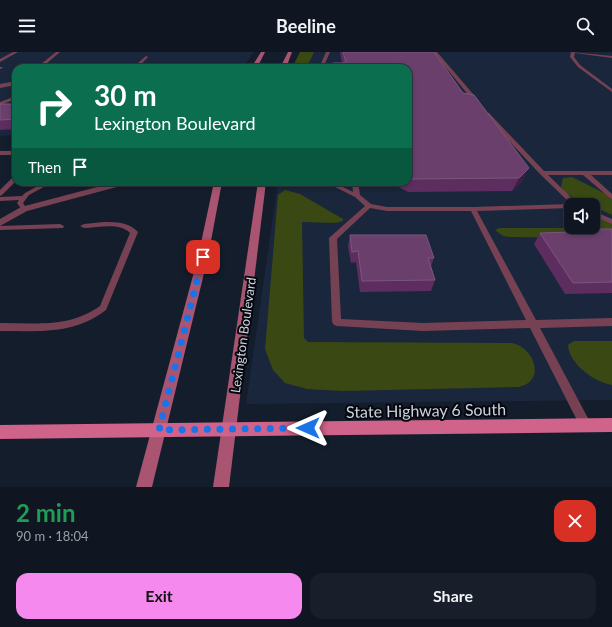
<!DOCTYPE html>
<html lang="en">
<head>
<meta charset="utf-8">
<style>
	body { margin:0; font-family:Lato,sans-serif; background:#181f2a; color:#f1f3f6; height:100vh; display:flex; flex-direction:column; font-size:15px; white-space:nowrap }
	* { box-sizing:border-box; margin:0 }
	p { font-size:13px; color:#9b9fa5 }
	.icon { flex:none; width:22px; height:22px; fill:none; stroke:currentColor; stroke-width:2; stroke-linecap:round; stroke-linejoin:round }
	.map { position:relative; height:435px; overflow:hidden }
	.panel { display:flex; flex-direction:column; background:#0f1621; flex:1 }
	.panel>* { flex:none }
	.banner { position:absolute; left:12px; top:12px; width:400px; height:122px; border-radius:12px; box-shadow:0 2px 6px #0003,0 0 0 1px #2f353f; background:#0b6e4f; color:#fff; overflow:hidden }
	.tools { position:absolute; left:564px; top:146px; display:grid; gap:8px }
	.tools a { display:grid; place-items:center; width:36px; height:36px; border-radius:8px; background:#0f1621; box-shadow:0 2px 6px #0003,0 0 0 1px #2f353f; font-size:20px }
	.pin { position:absolute; display:grid; place-items:center; width:34px; height:34px; color:#fff; margin:-17px; border-radius:8px; box-shadow:0 2px 6px #0006 }
	.me { position:absolute; width:44px; margin:-22px; rotate:270deg; stroke-linejoin:round; filter:drop-shadow(0 0 3px #0008) }
	.turn { display:flex; align-items:center; gap:14px; height:84px; padding:0 16px; font-size:18px }
	.turn .icon { width:52px; height:52px; stroke-width:2.5 }
	.turn b { display:block; font-size:28px; line-height:34px }
	.then { display:flex; align-items:center; height:38px; padding:0 16px; background:#0003; gap:8px; font-size:15px }
	.round { display:grid; place-items:center; flex:none; width:42px; height:42px; border-radius:12px; background:#181f2a }
	.summary { display:flex; align-items:center; justify-content:space-between; height:68px; padding:0 16px }
	h1 { font-size:24px; font-weight:700; line-height:30px; color:#1e9e55 }
	.action { display:flex; gap:8px; margin-top:auto; padding:8px 16px }
	.action a { flex:1; height:46px; border-radius:12px; background:#f689ee; color:#111; font-size:16px; font-weight:700; line-height:46px; text-align:center }
	.action a+a { background:#181f2a; color:#f1f3f6 }
	header { display:flex; justify-content:space-between; align-items:center; height:52px; padding:0 16px; background:#0f1621; font-size:18px; font-weight:700 }
	.map>svg:first-child { display:block }
</style>
</head>
<body>
<header><svg class="icon" aria-label="menu" viewBox="0 0 24 24"><path d="M4 6h16M4 12h16M4 18h16"/></svg>Beeline<svg class="icon" aria-label="search" viewBox="0 0 24 24"><circle cx="10" cy="10" r="6"/><path d="M15 15l6 6"/></svg></header>
<div class="map">
<svg width="612" height="435" viewBox="0 0 612 435">
	<rect width="100%" height="100%" fill="#141d2c"/>
	<!-- built -->
	<g fill="#1a263b" fill-rule="evenodd">
		<path d="M0 0H254L242 16H16V83L0 84Z"/>
		<path d="M310 0H612V348L246 352 278 130H408V16H297ZM571 153H593V175H571Z"/>
	</g>
	<!-- green -->
	<g fill="#3a4813">
		<path d="M300 0H314L308 13 316 16H292Z"/>
		<path d="M572 125 612 145V163L565 141 561 135 563 126Z"/>
		<path d="M285 138 300 142 343 167V169L336 171 302 170 304 286 308 290 512 291C535 296 546 329 519 335L343 339 307 337 285 331 273 318 265 297 278 143Z"/>
		<path d="M571 158V175H593V164L612 172V186L509 185 503 184 495 178 500 176H569L570 174 566 163 568 159Z"/>
		<path d="M574 289H612V333C594 330 569 312 568 293Z"/>
	</g>
	<g fill="none" stroke-linecap="round" stroke-linejoin="round">
		<!-- service -->
		<g fill="#764253" fill-rule="evenodd">
			<path d="M56 0H60L46 12 138 11 146 4 148 5 142 11H194L196 12 194 13 109 14 108 16H104L105 14H41V12Z"/>
			<path d="M326 0H330L323 16H319Z"/>
			<path d="M433 0H437L479 49V51H475Z"/>
			<path d="M571 0 612 4V6L575 1 574 5 580 13 612 37V40L578 15 570 5Z"/>
			<path d="M0 15H2L3 16 0 17Z"/>
			<path d="M16 44V47L0 53V50Z"/>
			<path d="M485 61H489L544 119H612V123H591L612 142V147L610 146 583 123H548L579 153H571V156L477 159 536 268 612 266V274L540 276 590 370 592 374 590 378 586 380 582 378 530 276 423 279 337 274 334 273 332 270 329 186 365 154 355 145 325 130H333L353 140 352 130H358L360 143 371 152 387 155H473L571 152 540 122 485 63ZM370 156 387 159H471L526 268 423 271 341 267 337 187Z"/>
			<rect x="0" y="99" width="16" height="4"/>
			<path d="M16 123V129L2 143 0 144V138L14 124Z"/>
			<path d="M45 130H53L29 143 23 151 27 157 26 158H22L17 151 19 148 0 149V145L22 144 25 141Z"/>
			<path d="M593 159 612 167V172L593 164Z"/>
			<path d="M104 170C116 170 129 170 138 180L106 258C74 283 38 279 0 279V271C36 271 69 276 100 254L130 181C119 170 98 176 84 176L80 174 84 172Z"/>
			<path d="M60 172 64 174 63 176 0 178V174Z"/>
		</g>
		<!-- minor -->
		<g fill="#764253" fill-rule="evenodd">
			<path d="M13 0H18L0 10V7Z"/>
			<path d="M16 29V33L0 36V32Z"/>
			<path d="M116 130H129L128 132 27 159 0 174V167L21 155Z"/>
		</g>
		<!-- secondary -->
		<g fill="#a95471" fill-rule="evenodd">
			<path d="M261 0H265L257 16H251Z"/>
			<path d="M288 0H292L286 16H280Z"/>
			<path d="M214 130H222L208 205 152 435H136L198 205Z"/>
			<path d="M258 130H266L229 435H213Z"/>
		</g>
		<!-- primary -->
		<path fill="#d06389" fill-rule="evenodd" d="M612 366V380L0 387V373Z"/>
	</g>
	<!-- wall -->
	<g fill="#5e2d5f">
		<path d="M340 0H434L522 129 512 139 408 140 389 130H408V16H333V11H342Z"/>
		<path d="M0 52H16V77L0 78Z"/>
		<path d="M571 177H612V241L565 242 534 192 540 181 569 180Z"/>
		<path d="M350 183 434 206 431 214 435 228 431 239 360 240 356 210 351 211 348 194Z"/>
	</g>
	<!-- shaded-wall -->
	<path fill="#3c1f45" d="M529 116 522 129 512 139 519 126Z"/>
	<!-- building -->
	<g fill="#6a3f6c" stroke="#7a567e">
		<path d="M343 0H434L463 41 474 43 529 116 519 126 411 127 408 125V16H334L333 11H346Z"/>
		<path d="M0 52H16V67L0 68Z"/>
		<path d="M571 177H612V230L573 231 540 181 574 180Z"/>
		<path d="M350 183H426L434 206H428L435 228 362 229 358 199 352 200Z"/>
	</g>
	<g fill="none" stroke-linecap="round" stroke-linejoin="round">
		<!-- route -->
		<path stroke="#1a73e8" stroke-width="7" stroke-dasharray="0 12.6" d="M203 205 159 378 308 376"/>
	</g>
	<g text-anchor="middle" dominant-baseline="central" stroke-width="4" stroke-linejoin="round" paint-order="stroke">
		<!-- street labels -->
		<g font-size="13" fill="#ced4df" stroke="#04070d">
			<text transform="translate(243 283) rotate(-82)">Lexington Boulevard</text>
		</g>
		<!-- near-street labels -->
		<g font-size="16" fill="#ced4df" stroke="#04070d">
			<text transform="translate(426 358) rotate(-1)">State Highway 6 South</text>
		</g>
	</g>
</svg>
<div class="tools">
<a><svg class="icon" aria-label="sound" viewBox="0 0 24 24"><path d="M4 9h4l5-4v14l-5-4H4zM17 9q2 3 0 6"/></svg></a>
</div>
<div class="pin" style="left:203px;top:205px;background:#d93025"><svg class="icon" aria-label="arrive" viewBox="0 0 24 24"><path d="M6 21V4h12l-3 4 3 4H6"/></svg></div>
<svg class="me" style="left:308px;top:376px" viewBox="-20 -20 40 40"><path d="M0-17L14 15 0 8-14 15z" fill="#1a73e8" stroke="#fff" stroke-width="4"/></svg>
<div class="banner">
<div class="turn"><svg class="icon" aria-label="right" viewBox="0 0 24 24"><path d="M7 20v-9h11M14 6l5 5-5 5"/></svg><div><b>30 m</b>Lexington Boulevard</div></div>
<div class="then">Then<svg class="icon" aria-label="arrive" viewBox="0 0 24 24"><path d="M6 21V4h12l-3 4 3 4H6"/></svg></div>
</div>
</div>
<section class="panel">
<div class="summary"><div><h1>2 min</h1><p>90 m · 18:04</p></div><a class="round" style="background:#d93025;color:#fff"><svg class="icon" aria-label="close" viewBox="0 0 24 24"><path d="M6 6l12 12M18 6L6 18"/></svg></a></div>
<div class="action"><a>Exit</a><a>Share</a></div>
</section>
</body>
</html>
